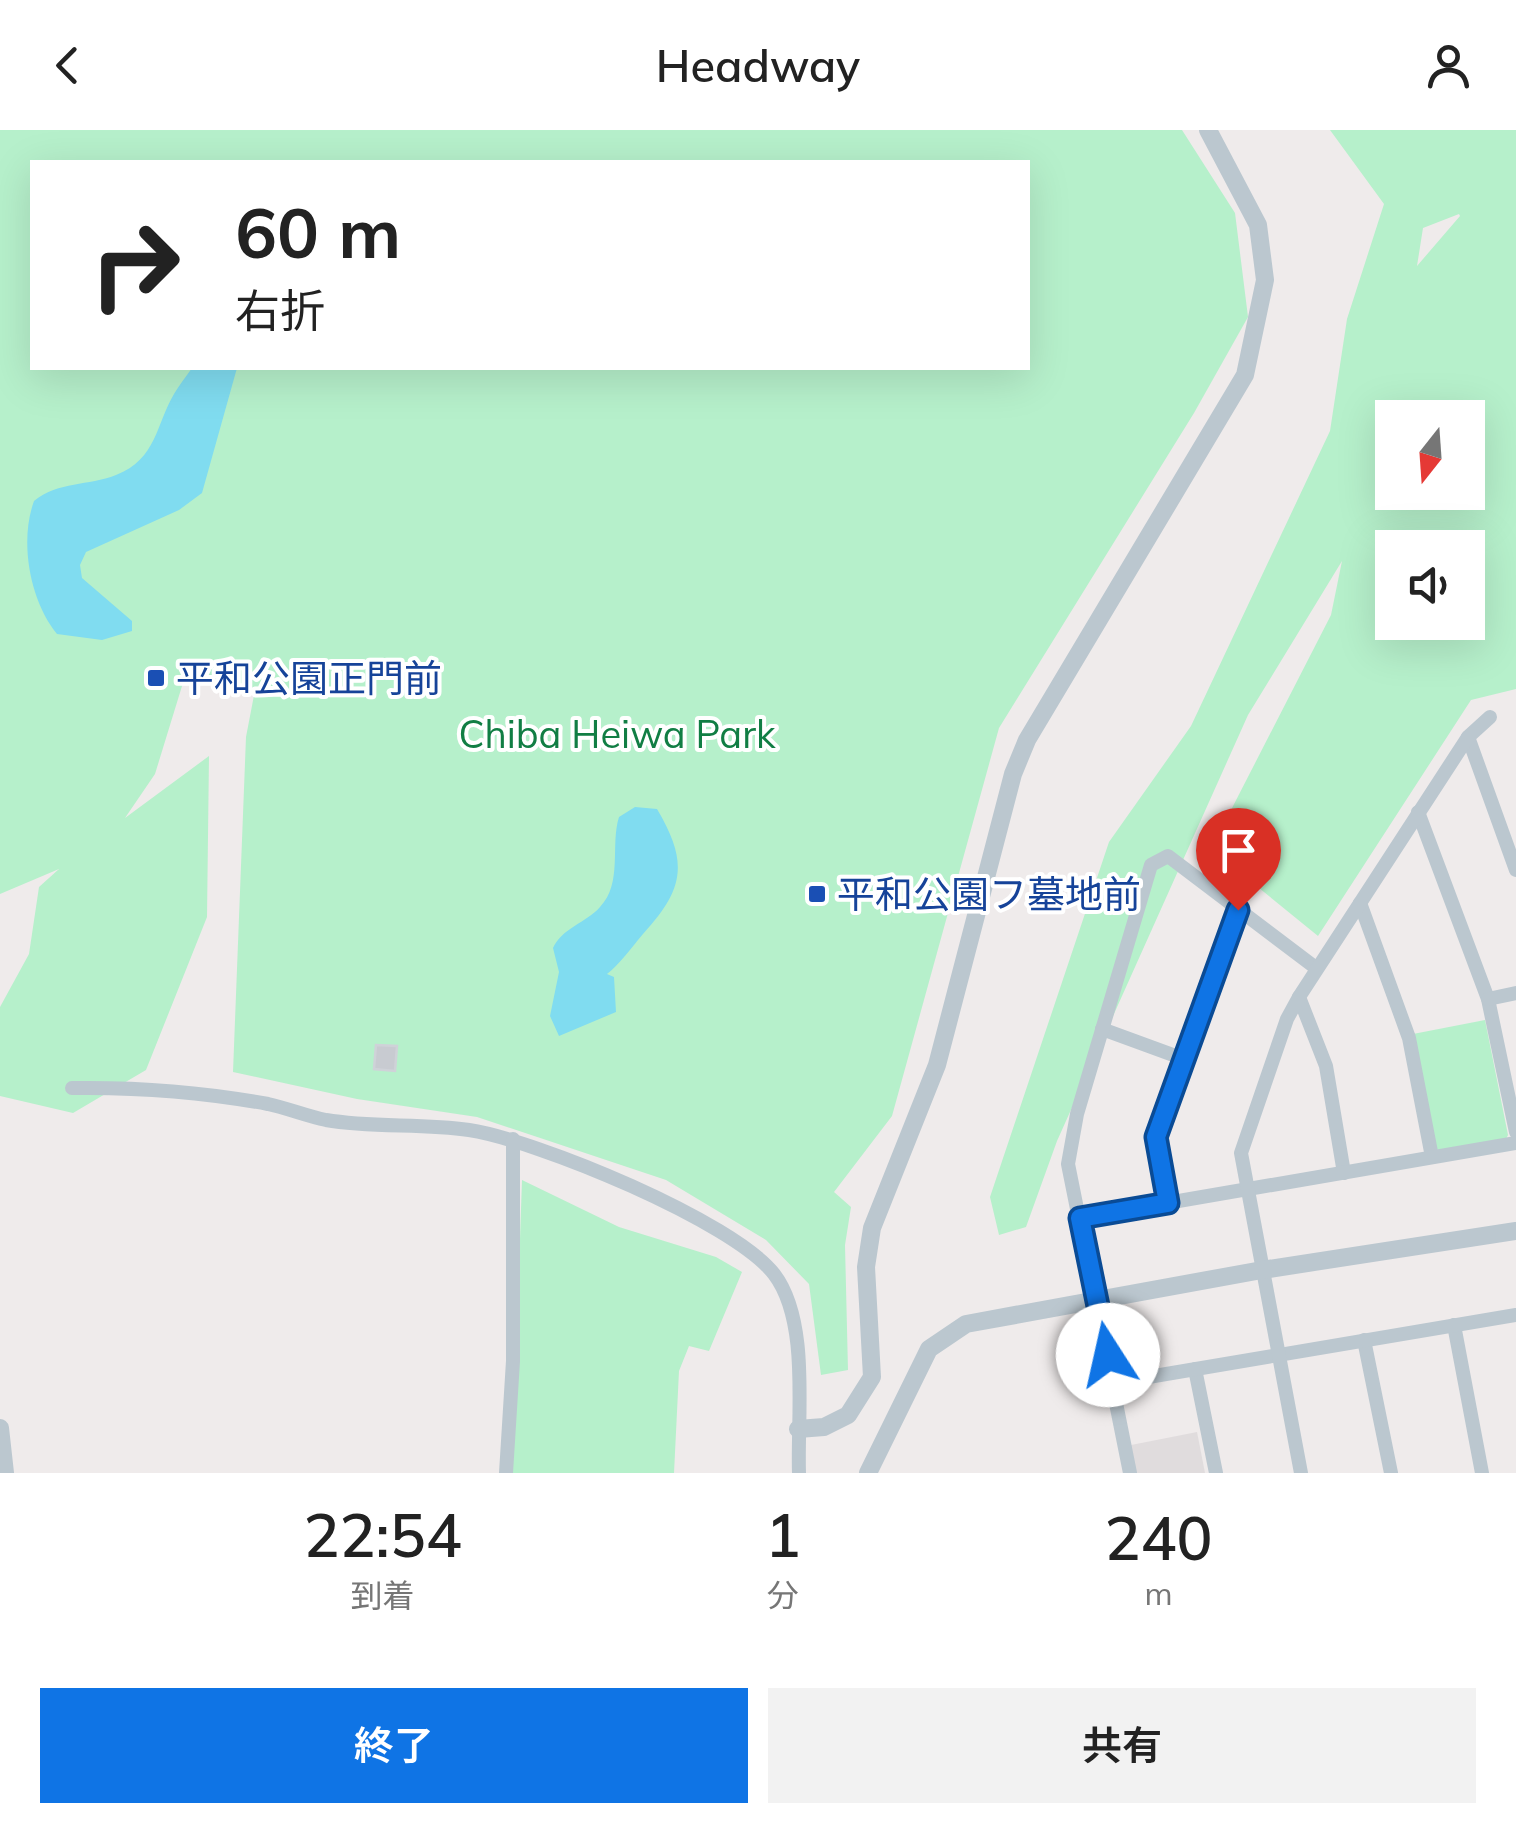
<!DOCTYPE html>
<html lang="ja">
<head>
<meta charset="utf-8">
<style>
	body { margin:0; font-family:Mulish,"Noto Sans JP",sans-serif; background:#f2f2f2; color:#222; height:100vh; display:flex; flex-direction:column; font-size:38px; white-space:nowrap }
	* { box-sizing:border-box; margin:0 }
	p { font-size:32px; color:#767676 }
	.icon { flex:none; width:55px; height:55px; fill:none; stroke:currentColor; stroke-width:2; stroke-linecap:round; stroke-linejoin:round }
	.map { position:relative; height:1343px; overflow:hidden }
	.sheet { display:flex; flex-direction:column; background:#fff; flex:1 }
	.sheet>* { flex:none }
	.guide { position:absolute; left:30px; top:30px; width:1000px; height:210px; border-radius:0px; box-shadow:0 10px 40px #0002; background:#fff; color:#222; overflow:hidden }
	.needle { width:65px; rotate:197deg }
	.fabs { position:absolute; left:1375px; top:270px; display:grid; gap:20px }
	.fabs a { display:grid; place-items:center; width:110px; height:110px; border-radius:0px; background:#fff; box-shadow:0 10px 40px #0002; font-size:50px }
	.pin { position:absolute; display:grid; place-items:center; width:85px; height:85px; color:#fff; margin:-102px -42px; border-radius:50% 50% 50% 0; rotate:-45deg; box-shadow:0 0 10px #0007 }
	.pin .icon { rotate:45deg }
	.me { position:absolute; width:110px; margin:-55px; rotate:350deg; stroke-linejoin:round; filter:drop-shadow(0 0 8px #0008) }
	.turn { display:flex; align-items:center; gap:35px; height:210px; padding:0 40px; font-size:45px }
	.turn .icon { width:130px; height:130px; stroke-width:2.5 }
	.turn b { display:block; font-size:70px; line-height:85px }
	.eta { display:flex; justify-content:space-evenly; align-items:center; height:170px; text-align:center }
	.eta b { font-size:60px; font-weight:600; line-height:70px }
	.primary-button { display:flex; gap:20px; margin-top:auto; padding:20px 40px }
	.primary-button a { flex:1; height:115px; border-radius:0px; background:#0f74e5; color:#fff; font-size:40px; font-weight:600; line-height:115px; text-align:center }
	.primary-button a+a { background:#f2f2f2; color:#222 }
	header { display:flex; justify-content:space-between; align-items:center; height:130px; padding:0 40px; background:#fff; font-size:45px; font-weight:600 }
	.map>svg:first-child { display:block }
</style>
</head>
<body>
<header><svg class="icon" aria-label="back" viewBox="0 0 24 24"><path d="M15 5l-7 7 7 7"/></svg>Headway<svg class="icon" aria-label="person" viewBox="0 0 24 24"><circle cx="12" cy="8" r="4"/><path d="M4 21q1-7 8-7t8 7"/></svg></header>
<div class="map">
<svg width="1516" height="1343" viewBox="0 0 1516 1343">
	<rect width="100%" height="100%" fill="#efebeb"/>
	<!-- education -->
	<path fill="#e0dcdd" d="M1197 1302 1205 1343H1132L1126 1316Z"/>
	<!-- green -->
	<g fill="#b6f0cb" fill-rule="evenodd">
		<path d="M0 0H1182L1235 83 1248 187 1194 283 999 598 892 986 834 1062 851 1077 845 1115 848 1240 821 1245 809 1154 766 1110 666 1050 477 987 357 969 233 942 246 607 255 560 186 543 155 644 125 688 209 626 207 787 146 940 73 983 0 966V877L29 824 39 757 59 739 0 764ZM32 32H1028V238H32Z"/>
		<path d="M1330 0H1516V559L1471 570 1318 806 1211 719 1331 485 1342 431 1248 585 1057 1011 1026 1097 999 1105 990 1067 1109 712 1191 596 1330 301 1347 189 1384 74ZM1459 84 1460 86 1417 136 1423 98ZM1392 288H1468V362H1392ZM1392 418H1468V492H1392Z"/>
		<path d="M1485 890 1508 1005 1505 1011 1440 1021 1435 1018 1413 904Z"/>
		<path d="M522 1050 619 1097 716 1127 742 1142 709 1221 689 1216 679 1241 674 1343H512Z"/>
	</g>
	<!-- water -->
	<g fill="#80dcf0">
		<path d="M192 238H237L202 363 179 380 86 422 80 435 82 448 132 491V501L102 510 57 504C30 471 19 412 34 371 59 351 88 356 116 345 157 329 156 294 174 264 179 255 186 247 192 238Z"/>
		<path d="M635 677 657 679C689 733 684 759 643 804 632 817 619 835 607 844L614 847 616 882 559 906 550 886 559 842 553 818C562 798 586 793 600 777 623 753 610 715 619 687Z"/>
	</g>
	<!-- building -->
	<path fill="#c8cbd1" stroke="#cfd2d8" stroke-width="2.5" d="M376 915 397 916 395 941 374 939Z"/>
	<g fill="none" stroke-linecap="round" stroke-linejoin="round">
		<!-- minor -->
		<g stroke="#bbc7cf" stroke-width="14">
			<path d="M1468 607 1516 740"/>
			<path d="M1418 682 1488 869 1516 1002"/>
			<path d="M1360 773 1409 908 1432 1027"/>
			<path d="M1299 867 1326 936 1344 1043"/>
			<path d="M1488 869 1516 863"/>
			<path d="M1102 899 1184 929"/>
			<path d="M72 958C138 957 203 962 268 974 287 978 306 986 326 990 372 998 422 993 469 1000 536 1010 733 1091 774 1144 810 1191 797 1285 799 1343"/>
			<path d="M1168 1073 1156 1007 1238 779"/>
			<path d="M1080 1088 1516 1013"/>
			<path d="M1454 1195 1482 1343"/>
			<path d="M1364 1210 1391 1343"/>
			<path d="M1195 1239 1216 1343"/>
			<path d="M1113 1253 1516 1185"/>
			<path d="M506 1343 513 1231V1009"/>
			<path d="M1130 1343 1068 1034 1077 984 1151 735 1168 726 1316 838"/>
			<path d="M1301 1343 1241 1023 1287 889 1299 867 1468 607 1490 587"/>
		</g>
		<!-- tertiary -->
		<g stroke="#bbc7cf" stroke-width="18">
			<path d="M0 1298 5 1343"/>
			<path d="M798 1299 824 1297 848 1285 872 1247 866 1137 872 1098 937 935 1013 644 1027 610 1245 245 1265 150 1258 95 1208 0"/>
			<path d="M868 1343 929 1219 966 1194 1262 1140 1516 1101"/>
		</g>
	</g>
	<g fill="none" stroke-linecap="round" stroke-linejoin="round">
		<!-- route casing -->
		<g stroke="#0a4b95" stroke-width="25">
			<path id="route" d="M1108 1225 1080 1088 1168 1073 1156 1007 1238 780"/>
		</g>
		<!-- route -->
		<use href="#route" stroke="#0f74e5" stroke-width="18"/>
	</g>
	<!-- markers -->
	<g fill="#1a4fb4" stroke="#fff" stroke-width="4">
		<rect x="146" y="538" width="20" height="20" rx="5"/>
		<rect x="807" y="754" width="20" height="20" rx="5"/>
	</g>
	<g text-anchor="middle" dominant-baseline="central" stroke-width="8" stroke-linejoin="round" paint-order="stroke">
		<!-- transit labels -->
		<g font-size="38" fill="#164399" stroke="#fff" text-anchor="start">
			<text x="176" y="548">平和公園正門前</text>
			<text x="837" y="764">平和公園フ墓地前</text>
		</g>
		<!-- park labels -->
		<g font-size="38" fill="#117e44" stroke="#fff">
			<text x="617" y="604">Chiba Heiwa Park</text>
		</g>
	</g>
</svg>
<div class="fabs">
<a><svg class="needle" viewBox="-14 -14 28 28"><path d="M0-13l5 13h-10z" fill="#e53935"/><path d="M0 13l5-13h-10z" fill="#767676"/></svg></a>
<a><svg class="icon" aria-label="sound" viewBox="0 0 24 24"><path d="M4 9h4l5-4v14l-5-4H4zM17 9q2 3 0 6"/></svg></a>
</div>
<div class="pin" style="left:1238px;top:780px;background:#d93025"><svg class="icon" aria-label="arrive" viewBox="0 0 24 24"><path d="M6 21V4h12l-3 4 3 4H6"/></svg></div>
<svg class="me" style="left:1108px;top:1225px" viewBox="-20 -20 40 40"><circle r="19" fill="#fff"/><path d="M0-13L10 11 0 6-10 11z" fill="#0f74e5"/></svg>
<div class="guide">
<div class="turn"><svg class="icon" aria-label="right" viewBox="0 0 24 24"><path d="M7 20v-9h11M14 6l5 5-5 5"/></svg><div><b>60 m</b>右折</div></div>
</div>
</div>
<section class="sheet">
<div class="eta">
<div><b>22:54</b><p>到着</p></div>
<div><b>1</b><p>分</p></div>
<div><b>240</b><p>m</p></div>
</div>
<div class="primary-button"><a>終了</a><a>共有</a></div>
</section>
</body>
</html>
